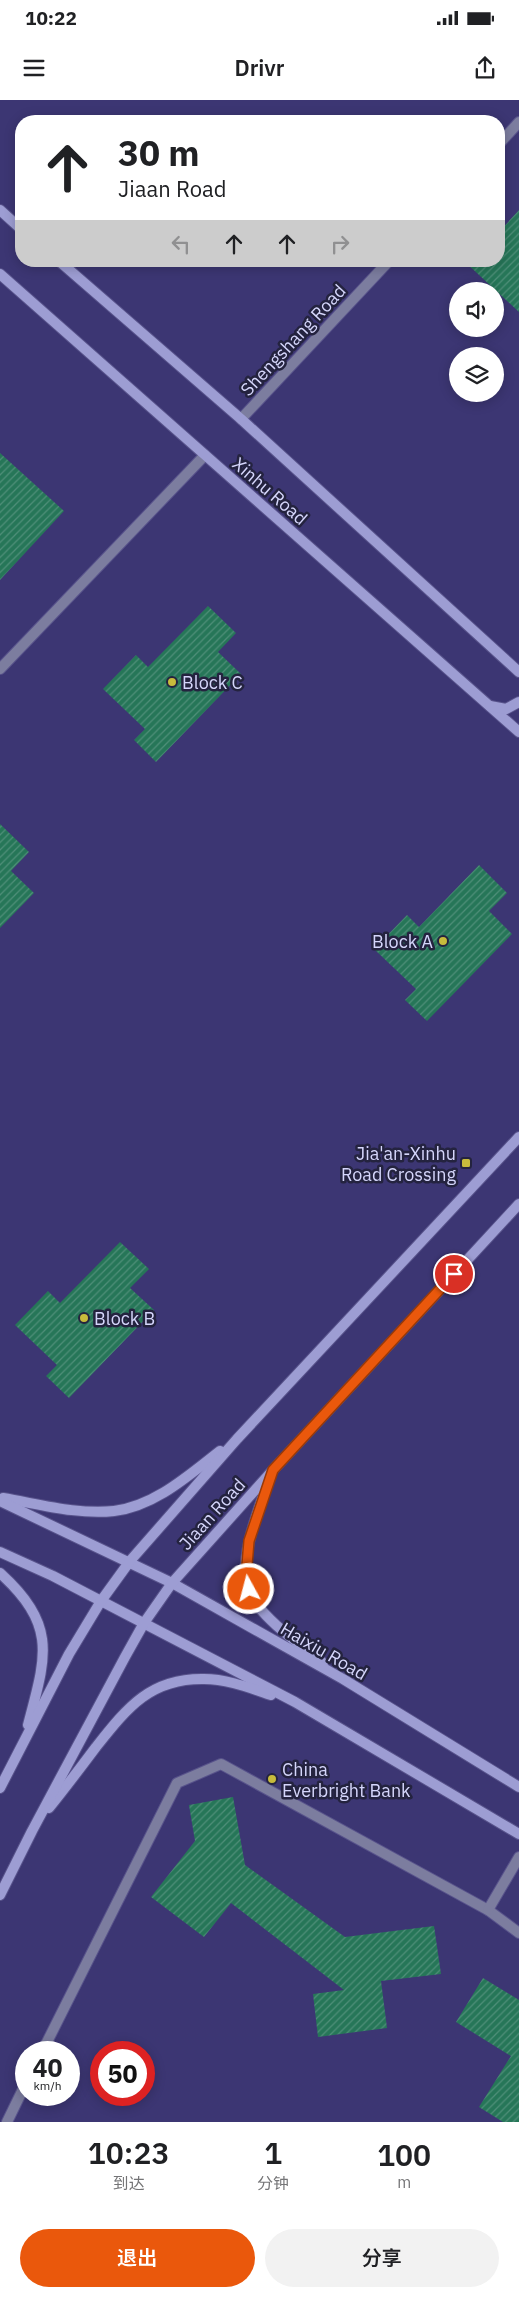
<!DOCTYPE html>
<html lang="zh">
<head>
<meta charset="utf-8">
<style>
	body { margin:0; font-family:"IBM Plex Sans","Noto Sans SC",sans-serif; background:#f2f2f2; color:#202124; height:100vh; display:flex; flex-direction:column; font-size:19px; white-space:nowrap }
	* { box-sizing:border-box; margin:0 }
	p { font-size:16px; color:#757577 }
	.icon { flex:none; width:28px; height:28px; fill:none; stroke:currentColor; stroke-width:2; stroke-linecap:round; stroke-linejoin:round }
	.map { position:relative; height:2022px; overflow:hidden }
	.details { display:flex; flex-direction:column; background:#fff; flex:1 }
	.details>* { flex:none }
	.hud { position:absolute; left:15px; top:15px; width:490px; height:152px; border-radius:20px; box-shadow:0 2px 12px #0003; background:#fff; color:#202124; overflow:hidden }
	.fabs { position:absolute; left:449px; top:182px; display:grid; gap:10px }
	.fabs a { display:grid; place-items:center; width:55px; height:55px; border-radius:50%; background:#fff; box-shadow:0 2px 12px #0003; font-size:25px }
	.speed { position:absolute; left:15px; top:1941px; display:flex; gap:10px; font-size:25px; font-weight:700; text-align:center }
	.speed>* { display:grid; place-content:center; width:65px; height:65px; border-radius:50%; background:#fff; box-shadow:0 2px 12px #0003; line-height:1 }
	.speed small { font-size:12px; font-weight:400 }
	.speed .limit { border:8px solid #d22; background:#fff; color:#111 }
	.pin { position:absolute; display:grid; place-items:center; width:42px; height:42px; color:#fff; margin:-21px; border:2px solid #fff; border-radius:50%; box-shadow:0 1px 5px #0007 }
	.me { position:absolute; width:55px; margin:-28px; rotate:353deg; stroke-linejoin:round; filter:drop-shadow(0 0 4px #0008) }
	.turn { display:flex; align-items:center; gap:18px; height:105px; padding:0 20px; font-size:22px }
	.turn .icon { width:65px; height:65px; stroke-width:2.5 }
	.turn b { display:block; font-size:35px; line-height:42px }
	.lanes { display:flex; align-items:center; height:48px; padding:0 20px; background:#0003; justify-content:center; gap:25px; direction:ltr }
	.lanes .off { opacity:.35 }
	.eta { display:flex; justify-content:space-evenly; align-items:center; height:85px; text-align:center }
	.eta b { font-size:30px; font-weight:600; line-height:35px }
	.primary-button { display:flex; gap:10px; margin-top:auto; padding:10px 20px }
	.primary-button a { flex:1; height:58px; border-radius:30px; background:#ea580c; color:#fff; font-size:20px; font-weight:600; line-height:58px; text-align:center }
	.primary-button a+a { background:#f2f2f2; color:#202124 }
	.status { display:flex; justify-content:space-between; align-items:center; height:35px; padding:0 25px; background:#fff; direction:ltr }
	.status svg { height:14px; fill:currentColor }
	header { display:flex; justify-content:space-between; align-items:center; height:65px; padding:0 20px; background:#fff; font-size:22px; font-weight:600 }
	.map>svg:first-child { display:block }
</style>
</head>
<body>
<div class="status"><b>10:22</b><svg viewBox="0 0 49 12"><path d="M0 12V9h3v3zM5 12V6h3v6zM10 12V3h3v9zM15 12V0h3v12zM26 1h20v11H26zM47 4h2v5h-2z"/></svg></div>
<header><svg class="icon" aria-label="menu" viewBox="0 0 24 24"><path d="M4 6h16M4 12h16M4 18h16"/></svg>Drivr<svg class="icon" aria-label="share" viewBox="0 0 24 24"><path d="M12 15V3M7 8l5-5 5 5M5 13v7h14v-7"/></svg></header>
<div class="map">
<svg width="519" height="2022" viewBox="0 0 519 2022">
	<defs>
		<pattern id="building-hatch" width="6" height="6" patternUnits="userSpaceOnUse" patternTransform="scale(1.25)"><rect width="6" height="6" fill="#267658"/><path d="M-1 1l2-2M0 6l6-6M5 7l2-2" fill="none" stroke="#4f8f79"/></pattern>
	</defs>
	<rect width="100%" height="100%" fill="#3c3673"/>
	<!-- building -->
	<g fill="url(#building-hatch)">
		<path d="M519 110V212L464 161H499V132Z"/>
		<path d="M0 353 64 411 0 480Z"/>
		<path d="M208 506 236 533 218 552 241 574 156 662 134 640 145 629 103 589 136 555 148 567Z"/>
		<path d="M0 724 29 752 11 771 34 793 0 828Z"/>
		<path d="M479 765 507 793 489 811 512 834 427 921 405 900 416 889 374 849 407 815 419 827Z"/>
		<path d="M120 1142 149 1169 130 1188 154 1210 69 1298 46 1276 57 1265 15 1225 48 1191 60 1203Z"/>
		<path d="M233 1697 245 1765 345 1837 434 1826 441 1874 381 1881 387 1928 318 1937 313 1894 344 1890 231 1803 204 1837 151 1797 195 1741 189 1705Z"/>
		<path d="M483 1878 519 1900V2022H503L479 2007 511 1956 456 1922Z"/>
	</g>
	<g fill="none" stroke-linecap="round" stroke-linejoin="round">
		<!-- service casing -->
		<g stroke="#58538b" stroke-width="12">
			<g id="service">
				<path d="M42 1952 177 1683 221 1664 488 1810 519 1833"/>
				<path d="M7 2022 26 1983"/>
			</g>
		</g>
		<!-- minor casing -->
		<g stroke="#58538b" stroke-width="12">
			<g id="minor">
				<path d="M499 44 519 22"/>
				<path d="M241 319 389 161"/>
				<path d="M0 569 205 355"/>
				<path d="M488 1810 519 1757"/>
			</g>
		</g>
		<!-- secondary casing -->
		<g stroke="#58538b" stroke-width="12">
			<g id="secondary">
				<path d="M0 110 21 129"/>
				<path d="M59 161 241 319 519 572"/>
				<path d="M0 174 519 632"/>
				<path d="M490 606 506 609 519 602"/>
				<path d="M271 1374C260 1408 231 1469 255 1502 272 1526 301 1544 323 1563"/>
				<path d="M3 1398C39 1404 78 1415 114 1411 155 1406 189 1375 220 1351"/>
				<path d="M0 1401 172 1483 343 1579 519 1687"/>
				<path d="M0 1452 53 1476 295 1602 519 1734"/>
				<path d="M0 1473C58 1526 46 1556 28 1625"/>
				<path d="M0 1688 69 1554 101 1501 130 1461 237 1339 519 1037"/>
				<path d="M49 1708C65 1688 81 1667 96 1647 127 1608 150 1578 204 1579 227 1579 250 1588 271 1595"/>
				<path d="M0 1795 32 1731 125 1557 144 1523 172 1483 273 1370 519 1104"/>
			</g>
		</g>
		<!-- service -->
		<use href="#service" stroke="#7c7d9f" stroke-width="10"/>
		<!-- minor -->
		<use href="#minor" stroke="#7c7d9f" stroke-width="10"/>
		<!-- secondary -->
		<use href="#secondary" stroke="#9d9dd3" stroke-width="10"/>
	</g>
	<g fill="none" stroke-linecap="round" stroke-linejoin="round">
		<!-- route casing -->
		<g stroke="#983908" stroke-width="12">
			<path id="route" d="M249 1489 246 1477 249 1441 273 1370 454 1174"/>
		</g>
		<!-- route -->
		<use href="#route" stroke="#ea580c" stroke-width="9"/>
	</g>
	<!-- markers -->
	<g fill="#c7bb3c" stroke="#24233f" stroke-width="2">
		<circle cx="172" cy="582" r="5"/>
		<circle cx="443" cy="841" r="5"/>
		<rect x="461" y="1058" width="10" height="10" rx="2.5"/>
		<circle cx="84" cy="1218" r="5"/>
		<circle cx="272" cy="1679" r="5"/>
	</g>
	<g text-anchor="middle" dominant-baseline="central" stroke-width="5" stroke-linejoin="round" paint-order="stroke">
		<!-- street labels -->
		<g font-size="18" fill="#d5d6fb" stroke="#24233f">
			<text transform="translate(293 240) rotate(-47)">Shengshang Road</text>
			<text transform="translate(270 391) rotate(41)">Xinhu Road</text>
			<text transform="translate(212 1414) rotate(-48)">Jiaan Road</text>
			<text transform="translate(324 1551) rotate(30)">Haixiu Road</text>
		</g>
		<!-- poi labels -->
		<g font-size="18" fill="#d5d6fb" stroke="#24233f" text-anchor="start">
			<text x="182" y="582">Block C</text>
			<text x="433" y="841" text-anchor="end">Block A</text>
			<text x="456" y="1053" text-anchor="end">Jia'an-Xinhu<tspan x="456" dy="21">Road Crossing</tspan></text>
			<text x="94" y="1218">Block B</text>
			<text x="282" y="1669">China<tspan x="282" dy="21">Everbright Bank</tspan></text>
		</g>
	</g>
</svg>
<div class="fabs">
<a><svg class="icon" aria-label="sound" viewBox="0 0 24 24"><path d="M4 9h4l5-4v14l-5-4H4zM17 9q2 3 0 6"/></svg></a>
<a><svg class="icon" aria-label="layers" viewBox="0 0 24 24"><path d="M12 4l9 5-9 5-9-5zM3 14l9 5 9-5"/></svg></a>
</div>
<div class="speed"><div>40<small>km/h</small></div><div class="limit">50</div></div>
<div class="pin" style="left:454px;top:1174px;background:#d93025"><svg class="icon" aria-label="arrive" viewBox="0 0 24 24"><path d="M6 21V4h12l-3 4 3 4H6"/></svg></div>
<svg class="me" style="left:249px;top:1489px" viewBox="-20 -20 40 40"><circle r="17" fill="#ea580c" stroke="#fff" stroke-width="3"/><path d="M0-11L8 9 0 5-8 9z" fill="#fff"/></svg>
<div class="hud">
<div class="turn"><svg class="icon" aria-label="ahead" viewBox="0 0 24 24"><path d="M12 20V5M6 11l6-6 6 6"/></svg><div><b>30 m</b>Jiaan Road</div></div>
<div class="lanes"><svg class="icon off" aria-label="left" viewBox="0 0 24 24"><path d="M17 20v-9H6M10 6l-5 5 5 5"/></svg><svg class="icon" aria-label="ahead" viewBox="0 0 24 24"><path d="M12 20V5M6 11l6-6 6 6"/></svg><svg class="icon" aria-label="ahead" viewBox="0 0 24 24"><path d="M12 20V5M6 11l6-6 6 6"/></svg><svg class="icon off" aria-label="right" viewBox="0 0 24 24"><path d="M7 20v-9h11M14 6l5 5-5 5"/></svg></div>
</div>
</div>
<section class="details">
<div class="eta">
<div><b>10:23</b><p>到达</p></div>
<div><b>1</b><p>分钟</p></div>
<div><b>100</b><p>m</p></div>
</div>
<div class="primary-button"><a>退出</a><a>分享</a></div>
</section>
</body>
</html>
